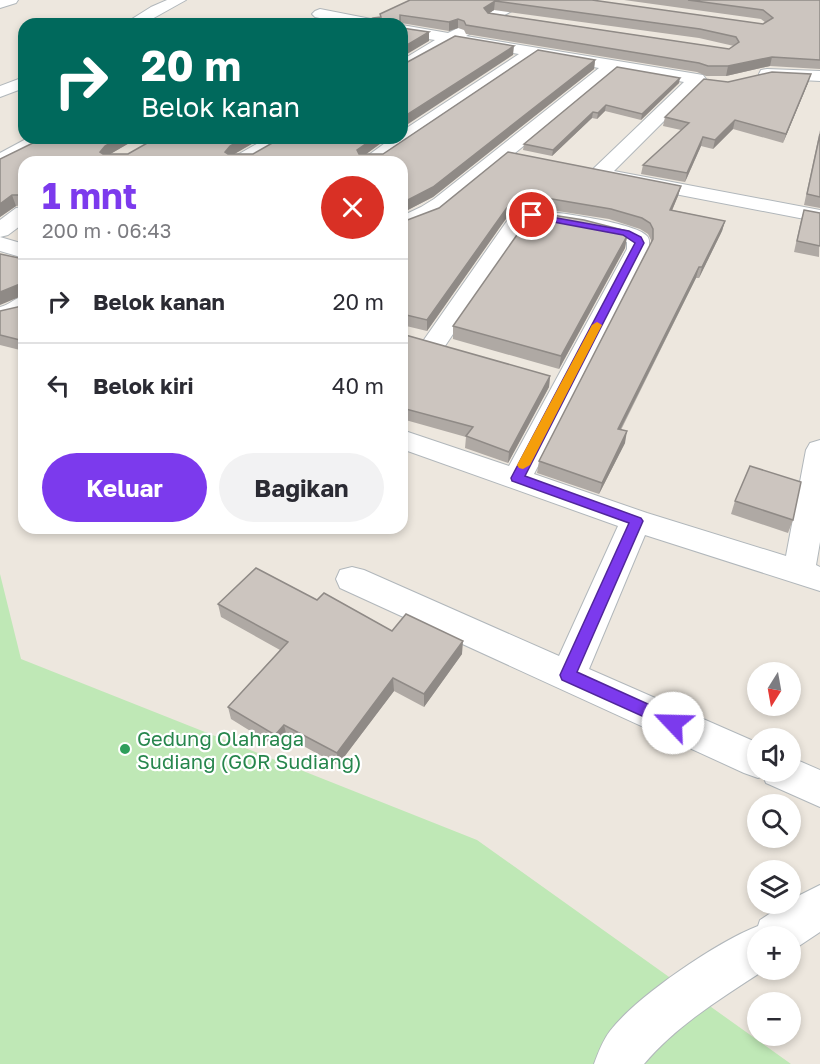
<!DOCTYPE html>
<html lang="id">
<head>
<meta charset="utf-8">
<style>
	body { margin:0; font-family:"Golos Text",sans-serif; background:#f2f2f3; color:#2b2b33; height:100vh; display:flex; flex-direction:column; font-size:22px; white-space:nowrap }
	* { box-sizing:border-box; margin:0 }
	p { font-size:20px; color:#7c7c81 }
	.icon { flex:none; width:33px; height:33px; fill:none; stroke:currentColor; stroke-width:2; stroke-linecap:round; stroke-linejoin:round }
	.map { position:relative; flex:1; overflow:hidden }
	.details { position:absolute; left:18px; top:156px; width:390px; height:378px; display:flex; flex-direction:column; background:#fff; border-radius:18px; box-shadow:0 3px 9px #0003 }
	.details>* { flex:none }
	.hud { position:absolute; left:18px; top:18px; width:390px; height:126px; border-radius:18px; box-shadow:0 3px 9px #0003; background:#00695c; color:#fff; overflow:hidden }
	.needle { width:39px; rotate:191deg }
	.controls { position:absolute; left:747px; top:662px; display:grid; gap:12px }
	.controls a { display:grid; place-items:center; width:54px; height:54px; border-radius:50%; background:#fff; box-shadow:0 3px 9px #0003; font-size:30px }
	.pin { position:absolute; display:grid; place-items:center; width:51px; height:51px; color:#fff; margin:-26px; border:3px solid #fff; border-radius:50%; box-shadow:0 2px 6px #0007 }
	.me { position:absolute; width:66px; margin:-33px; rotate:294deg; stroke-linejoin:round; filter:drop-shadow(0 0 4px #0008) }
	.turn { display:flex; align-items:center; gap:21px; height:126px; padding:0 24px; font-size:27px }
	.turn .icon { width:78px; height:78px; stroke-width:2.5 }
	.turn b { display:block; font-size:42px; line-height:51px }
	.round { display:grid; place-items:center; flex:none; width:63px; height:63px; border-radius:32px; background:#f2f2f3 }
	.head { display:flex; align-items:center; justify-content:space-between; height:102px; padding:0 24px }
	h1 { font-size:36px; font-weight:700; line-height:45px; color:#7c3aed }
	.primary-button { display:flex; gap:12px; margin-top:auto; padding:12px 24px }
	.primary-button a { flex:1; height:69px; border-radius:36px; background:#7c3aed; color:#fff; font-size:24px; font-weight:700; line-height:69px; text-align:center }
	.primary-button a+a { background:#f2f2f3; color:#2b2b33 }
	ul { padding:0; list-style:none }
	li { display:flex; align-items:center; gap:18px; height:84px; padding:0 24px; border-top:2px solid #e1e1e2 }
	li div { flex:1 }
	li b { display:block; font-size:22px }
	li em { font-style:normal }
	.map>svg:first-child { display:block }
</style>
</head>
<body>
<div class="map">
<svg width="820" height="1064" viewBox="0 0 820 1064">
	<rect width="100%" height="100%" fill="#ede7de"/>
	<!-- green -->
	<path fill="#bfe8b6" d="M0 574 21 659 477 840 791 1064H0Z"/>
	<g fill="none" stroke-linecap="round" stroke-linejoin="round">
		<!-- street casing -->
		<g stroke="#b1b7bb" stroke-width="2">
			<g id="street">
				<path d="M0 0H18L16 3 0 8Z"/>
				<path d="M167 0H186L143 24H124L151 7Z"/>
				<path d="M514 0H532L466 36 697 74 703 75 706 79 614 171 820 210V222L592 178 589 174 592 170 684 82 616 70 437 217 402 231V216L421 207 434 199 599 68 537 57 382 162H359L392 138H402V131L519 54 452 43 402 72V60L435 40 402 35V25L448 33Z"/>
				<path d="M320 9 371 19 379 24H348L315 17 312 14 315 11Z"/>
				<path d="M767 69 820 71V81L761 78 759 74 761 70Z"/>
				<path d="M24 77V88L0 97V86Z"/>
				<path d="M28 138H51L49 142 0 167V153Z"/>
				<path d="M267 138H290L288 142 253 162H229L232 158Z"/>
				<path d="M24 207V223L8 235 0 237V220L16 208Z"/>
				<path d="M525 210C545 210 635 222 647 236 650 239 649 244 649 249L534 474 647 513 786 556 806 450 810 443 820 440V542L816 565 820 567V591L645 535 589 669 758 743V771H790V757L820 770V807L766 783 763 776 758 778 744 773 340 588 336 579 340 570 352 567 364 570 559 656 618 526 402 449V430L509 466 627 249V242L583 230 531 222 523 230 443 349 434 352 425 349 421 344 507 221 517 211Z"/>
				<path d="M0 237 24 244V258L0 251Z"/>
				<path d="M24 296V316L0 321V307C9 305 15 298 24 296Z"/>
				<path d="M820 885V932L790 952V936H758V969H766C723 997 678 1024 644 1064H594C598 1053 603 1040 610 1031 637 996 717 942 758 926L760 920 786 903H790V900Z"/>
			</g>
		</g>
		<!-- street -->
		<use href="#street" fill="#fff" fill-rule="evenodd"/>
	</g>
	<!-- wall -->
	<g fill="#afa9a4" fill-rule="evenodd">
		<path d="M410 0H592L763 24 766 23 761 19 624 0H820V69L770 66 726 76H706L697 72 466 34 464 30 458 28 449 31 401 23 381 17ZM494 10 699 38 734 46 729 49 489 13Z"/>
		<path d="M538 50 595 60 594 69 433 197 402 213V162H24V205L16 206 0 217V159L43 138H138L110 154H128L156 138H262L234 154H253L281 138H388L366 154H383Z"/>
		<path d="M617 67 679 83 641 120 605 111 597 119 592 118 552 156 523 150 524 144Z"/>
		<path d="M811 74 808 83 783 143 733 129 713 149 701 146 685 182 641 174 643 165 681 130 663 126 665 117 728 82Z"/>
		<path d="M820 130V208L804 205Z"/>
		<path d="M508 152 681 186 678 196 672 210 725 221 722 231 699 278H696L621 430 625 443 599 494 537 473 539 461 651 243V240L648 234 640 229 609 219 551 210 515 209 505 220 427 331 402 325V222L439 208Z"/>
		<path d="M804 210 820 213 819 257 794 252 801 220Z"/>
		<path d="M627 236 625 248 559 369 453 339V326Z"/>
		<path d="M24 259V351L0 345V311L22 306Z"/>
		<path d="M402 334 550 376 549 387 508 463 465 448 466 437 402 419Z"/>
		<path d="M735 501 793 520 788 533 731 514Z"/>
		<path d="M317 600 392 631 462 654 424 707 394 691 338 765 287 737 278 748 231 719 228 707 280 650 221 617 218 604Z"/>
	</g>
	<!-- shaded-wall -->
	<g fill="#8f8a86">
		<path d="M495 1 494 10 484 17V8Z"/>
		<path d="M458 19V28L449 31V22Z"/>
		<path d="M429 32V41L402 57V48Z"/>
		<path d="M514 46 513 55 402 128V118Z"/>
		<path d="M772 57 770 66 726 76 728 66Z"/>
		<path d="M595 60 594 69 433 197 402 213V203Z"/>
		<path d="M811 74 808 83 783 143 786 134Z"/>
		<path d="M680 78 679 83 641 120 642 114Z"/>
		<path d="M606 105 605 111 597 119 598 113Z"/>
		<path d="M593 112 592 118 552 156 553 150Z"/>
		<path d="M735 120 733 129 713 149 715 140Z"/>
		<path d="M703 137 701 146 685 182 687 173Z"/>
		<path d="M119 138H138L107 156 103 162 100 152 105 146Z"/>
		<path d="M244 138H262L231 156 225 152 230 146Z"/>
		<path d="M374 138H388L358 160 357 150Z"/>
		<path d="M681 186 678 196 668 220 670 210Z"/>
		<path d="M12 195 16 206 0 217V204Z"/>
		<path d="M516 199 515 209 505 220 427 331V320L506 209Z"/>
		<path d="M725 221 722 231 699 278 702 267Z"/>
		<path d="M627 236 625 248 559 369 561 356Z"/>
		<path d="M699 267 696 278 615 440 618 429Z"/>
		<path d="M22 283 24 295 0 305V292Z"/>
		<path d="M550 376 549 387 508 463 509 452Z"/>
		<path d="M627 431 625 443 599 494 602 483Z"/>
		<path d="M463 641 462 654 424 707V694Z"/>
		<path d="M393 678 394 691 338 765 337 753Z"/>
		<path d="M284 725 287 737 278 748 275 735Z"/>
	</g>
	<!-- building -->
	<g fill="#ccc5bf" stroke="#8f8a86" stroke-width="1.5" fill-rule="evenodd">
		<path d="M410 0H592L763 24 773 18 763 10 688 0H820V60L772 57 728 66H708L699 63 466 25 464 21 458 19 449 22 400 15V24H360L373 18 381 17 380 14ZM495 1 700 29 736 37 739 42 729 49 488 13 484 8Z"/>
		<path d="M402 28 429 32 402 48Z"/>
		<path d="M455 36 514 46 402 118V65Z"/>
		<path d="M538 50 595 60 433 187 402 203V162H24V198L23 199 22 195H12L0 204V159L43 138H119L105 146 100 152 103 154H128L156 138H244L230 146 225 152 228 154H253L281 138H374L357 150 359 154H383Z"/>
		<path d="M617 67 680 78 642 114 606 105 598 113 593 112 553 150 524 144Z"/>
		<path d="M772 72 811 74 786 134 735 120 715 140 703 137 687 173 643 165 689 123 665 117 704 79 728 82Z"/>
		<path d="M820 134V197L807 194Z"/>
		<path d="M508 152 681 186 670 210 725 221 702 267H699L618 429 627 431 602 483 539 461 653 239V229L650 223 642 218 611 209 552 199H516L506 209 427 320 402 314V222L439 208Z"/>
		<path d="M804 210 820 213V246L797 241Z"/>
		<path d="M533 212 584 220 627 231V236L561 356 453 326Z"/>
		<path d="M0 254 24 259V341L0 335V311L22 306V283L0 292Z"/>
		<path d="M402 334 550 376 509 452 466 436 473 427 402 408Z"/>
		<path d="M750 466 801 482 793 520 735 501Z"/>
		<path d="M256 568 317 600 324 593 392 631 406 614 463 641 424 694 393 678 337 753 284 725 275 735 228 707 288 642 218 604Z"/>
	</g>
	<!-- route -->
	<path fill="#7c3aed" stroke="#51269a" stroke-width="1.5" d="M529 213 629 231 641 237 644 243 525 476 641 518 643 521 577 672 679 718 681 723 679 728 673 730 562 680 560 675 629 523 512 481 511 478 635 243 623 235 532 218 529 217Z"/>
	<!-- slow -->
	<path fill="#f59e0b" d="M597 322 602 325 530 465 523 469 519 468 517 465 592 325Z"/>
	<!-- markers -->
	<circle fill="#2e9e5b" stroke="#fff" stroke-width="2" cx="125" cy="749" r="6"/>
	<g text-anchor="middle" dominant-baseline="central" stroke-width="4.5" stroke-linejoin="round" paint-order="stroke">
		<!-- near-leisure labels -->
		<g font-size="20" fill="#27864d" stroke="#fff" text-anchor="start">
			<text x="137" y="738">Gedung Olahraga<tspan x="137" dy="23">Sudiang (GOR Sudiang)</tspan></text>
		</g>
	</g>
</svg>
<div class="controls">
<a><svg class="needle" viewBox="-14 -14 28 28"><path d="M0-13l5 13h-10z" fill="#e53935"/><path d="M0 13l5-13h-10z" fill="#7c7c81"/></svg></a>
<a><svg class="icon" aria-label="sound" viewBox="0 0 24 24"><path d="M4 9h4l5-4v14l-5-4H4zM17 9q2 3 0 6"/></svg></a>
<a><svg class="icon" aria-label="search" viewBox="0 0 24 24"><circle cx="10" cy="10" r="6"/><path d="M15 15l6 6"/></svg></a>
<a><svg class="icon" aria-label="layers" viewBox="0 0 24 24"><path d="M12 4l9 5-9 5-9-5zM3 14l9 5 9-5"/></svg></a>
<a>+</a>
<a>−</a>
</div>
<div class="pin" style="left:532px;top:215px;background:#d93025"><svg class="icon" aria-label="arrive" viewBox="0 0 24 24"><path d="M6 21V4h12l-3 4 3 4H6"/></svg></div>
<svg class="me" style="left:673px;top:723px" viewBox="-20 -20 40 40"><circle r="19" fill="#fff"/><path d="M0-13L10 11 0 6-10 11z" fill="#7c3aed"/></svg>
<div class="hud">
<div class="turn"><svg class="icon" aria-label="right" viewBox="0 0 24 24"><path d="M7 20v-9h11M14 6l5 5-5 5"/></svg><div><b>20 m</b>Belok kanan</div></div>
</div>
<section class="details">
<div class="head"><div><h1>1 mnt</h1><p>200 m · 06:43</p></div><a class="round" style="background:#d93025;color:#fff"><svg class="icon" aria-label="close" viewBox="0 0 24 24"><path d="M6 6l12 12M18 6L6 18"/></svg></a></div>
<ul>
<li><svg class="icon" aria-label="right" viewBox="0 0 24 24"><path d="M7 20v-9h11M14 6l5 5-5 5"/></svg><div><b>Belok kanan</b></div><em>20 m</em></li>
<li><svg class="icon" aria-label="left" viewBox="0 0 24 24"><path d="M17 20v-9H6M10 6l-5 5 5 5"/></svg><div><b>Belok kiri</b></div><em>40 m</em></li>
</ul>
<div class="primary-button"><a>Keluar</a><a>Bagikan</a></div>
</section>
</div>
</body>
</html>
